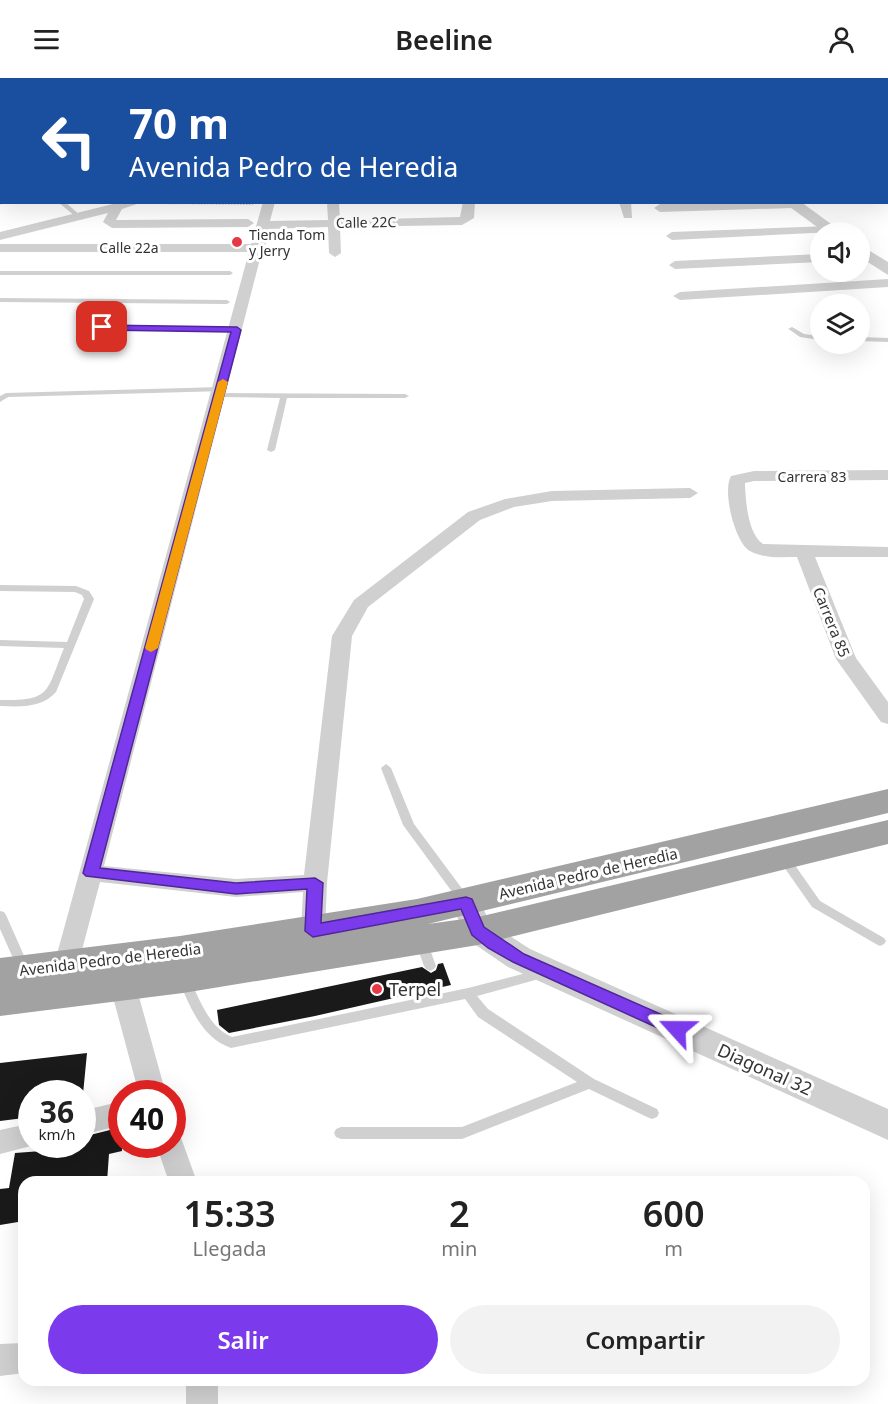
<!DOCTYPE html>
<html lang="es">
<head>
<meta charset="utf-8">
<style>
	body { margin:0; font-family:"Noto Sans",sans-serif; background:#f2f2f2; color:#222; height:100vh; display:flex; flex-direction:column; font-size:22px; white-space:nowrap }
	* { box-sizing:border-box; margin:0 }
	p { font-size:20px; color:#767676 }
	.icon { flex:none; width:33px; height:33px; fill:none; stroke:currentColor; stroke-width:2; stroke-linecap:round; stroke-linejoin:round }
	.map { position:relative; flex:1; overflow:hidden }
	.drawer { position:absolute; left:18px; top:1098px; width:852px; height:210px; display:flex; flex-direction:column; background:#fff; border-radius:18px; box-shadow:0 6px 24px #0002 }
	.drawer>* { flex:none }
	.hud { position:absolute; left:0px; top:0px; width:888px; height:126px; box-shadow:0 6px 24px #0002; background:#1a4fa0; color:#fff; overflow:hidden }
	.fabs { position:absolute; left:810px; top:144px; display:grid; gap:12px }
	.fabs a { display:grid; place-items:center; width:60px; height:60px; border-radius:50%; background:#fff; box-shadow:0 6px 24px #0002; font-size:30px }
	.speed { position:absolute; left:18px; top:1002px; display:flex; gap:12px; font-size:30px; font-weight:700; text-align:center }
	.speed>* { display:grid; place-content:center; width:78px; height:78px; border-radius:50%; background:#fff; box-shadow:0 6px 24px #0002; line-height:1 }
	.speed small { font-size:15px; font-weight:400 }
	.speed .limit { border:9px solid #d22; background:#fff; color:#111 }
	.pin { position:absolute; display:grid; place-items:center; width:51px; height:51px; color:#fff; margin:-26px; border-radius:12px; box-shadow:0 3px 9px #0006 }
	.me { position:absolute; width:66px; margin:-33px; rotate:294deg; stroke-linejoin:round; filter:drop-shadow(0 0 4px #0008) }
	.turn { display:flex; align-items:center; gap:21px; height:126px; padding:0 30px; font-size:27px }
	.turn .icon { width:78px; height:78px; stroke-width:2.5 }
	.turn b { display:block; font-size:42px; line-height:51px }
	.eta { display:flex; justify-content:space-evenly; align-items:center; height:102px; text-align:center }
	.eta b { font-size:36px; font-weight:600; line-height:42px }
	.primary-button { display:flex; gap:12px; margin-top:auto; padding:12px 30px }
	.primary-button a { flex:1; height:69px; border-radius:36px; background:#7c3aed; color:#fff; font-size:24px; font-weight:600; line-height:69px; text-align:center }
	.primary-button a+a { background:#f2f2f2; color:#222 }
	header { display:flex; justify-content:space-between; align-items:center; height:78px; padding:0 30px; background:#fff; font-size:27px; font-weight:600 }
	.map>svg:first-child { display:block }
</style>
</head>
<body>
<header><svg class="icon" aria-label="menu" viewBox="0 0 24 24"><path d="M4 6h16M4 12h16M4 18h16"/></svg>Beeline<svg class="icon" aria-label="person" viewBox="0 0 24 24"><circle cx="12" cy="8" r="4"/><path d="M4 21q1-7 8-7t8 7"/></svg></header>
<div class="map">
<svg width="888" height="1326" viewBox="0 0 888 1326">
	<rect width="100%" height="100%" fill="#fff"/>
	<!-- building -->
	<g fill="#1a1a1a">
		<path d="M443 885 451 907 315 938 229 955 219 947 217 932 422 889 431 895 436 892 438 886Z"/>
		<path d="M87 975 83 1016H32V1039L0 1043V985Z"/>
		<path d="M122 1049V1073L109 1076 107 1104H24V1143L0 1147V1111L9 1110 15 1075 82 1070V1059Z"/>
	</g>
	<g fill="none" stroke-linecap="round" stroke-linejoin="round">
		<!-- path -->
		<path stroke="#cdcdcd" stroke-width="2" stroke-dasharray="1.5 1.5" stroke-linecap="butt" d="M153 125 253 126"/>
		<!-- service -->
		<g fill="#d0d0d0" fill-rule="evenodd">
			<path d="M545 0H552L542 2Z"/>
			<path d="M2 122V124H5L0 127Z"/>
			<path d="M58 124H65L81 138 76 139Z"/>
			<path d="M0 193H230L233 195 230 197H0Z"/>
			<path d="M0 220 227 222 230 224 227 226 0 224Z"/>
			<path d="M103 247 237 250 241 252 237 254 101 250V248Z"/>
			<path d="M792 249 804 256 820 258V262L800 259 790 252 788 251Z"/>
			<path d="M860 259 888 260V264L860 263Z"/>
			<path d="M221 309 225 311 224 313 8 319 0 324V318L6 315Z"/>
			<path d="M216 315 405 316 409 318 405 320H287L275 372 271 374 267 372 280 320 219 319 215 317Z"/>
			<path d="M0 507 76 508 89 513 94 521 56 614C42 630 20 629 0 628V622C52 623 46 614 64 570L0 568V562L67 564 84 521 82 517 75 514 0 513Z"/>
			<path d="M386 686 391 690 414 746 469 820 471 823 469 826H461L403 747 381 690Z"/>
			<path d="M783 775 787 776 820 823 884 860 886 863 884 866 880 868 876 866 812 829 777 779 779 776Z"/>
			<path d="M0 833 4 834 6 837 29 889 27 892 23 894 19 892 17 889 0 851Z"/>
			<path d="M421 858 425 860 427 863 436 888 434 891 430 893 426 891 424 888 415 863 417 860Z"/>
			<path d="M542 891 546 893 548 896 546 899 477 918 488 931 594 1001 657 1031 659 1035 657 1039 652 1041 647 1039 589 1011 462 1061H341L336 1059 334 1055 336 1051 341 1049H462L577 1004 478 939 465 921 231 970C202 960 190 929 179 903L181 900 185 898 189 900C200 921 208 949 232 959L468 910Z"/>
		</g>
		<!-- minor -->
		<g fill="#d0d0d0" fill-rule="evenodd">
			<path d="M600 0H616L617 2H601Z"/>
			<path d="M791 0H811L790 2Z"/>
			<rect x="886" y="19" width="2" height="6"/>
			<rect x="886" y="51" width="2" height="6"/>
			<path d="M886 77H888L886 84Z"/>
			<rect x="886" y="104" width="2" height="6"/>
			<path d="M121 124H143L122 131 116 142 248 141 254 145 248 149 112 150 103 144 108 135 0 162V154Z"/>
			<path d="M263 124H275L270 143 328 142 327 124H339L340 142 460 139 463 124H475L474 140 462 147 340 149 341 175 335 179 329 175 328 149 268 151 265 170 262 173 104 788 236 801 304 797 332 558 354 522 468 434 505 421 552 413 690 410 698 415 690 420 552 423 514 429 480 442 368 529 352 558 327 805 325 853 322 859 313 862 304 859 301 853 303 814 236 819 100 804 78 887 75 894 66 897 57 894 54 887 249 174H0V166H251Z"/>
			<path d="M619 124H631L632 140H624Z"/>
			<path d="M723 124H797L798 126 792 130 660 134 654 130 660 126Z"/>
			<path d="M829 148 833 149V154L672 162 666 158 672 154Z"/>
			<path d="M820 176V184L675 191 669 187 675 183Z"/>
			<path d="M888 201V209L680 222 673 218 680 214Z"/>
			<path d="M888 392V402L754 403 745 405V408C746 425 748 456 763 466L888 469V479H815L856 580 888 624V646L881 644 836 581 797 479C782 479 764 481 750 473 735 465 722 413 731 398L754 393Z"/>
			<path d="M123 898 132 901 136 908 166 1016H139L110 908 114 901Z"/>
			<path d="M122 1023V1047L82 1057V1033Z"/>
			<path d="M32 1045V1066H39L0 1076V1052Z"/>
			<path d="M172 1055 180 1057 197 1104H169L156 1066H172Z"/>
			<path d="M24 1265V1295L0 1298V1266Z"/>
			<rect x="186" y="1302" width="32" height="24"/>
		</g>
		<!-- tertiary -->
		<g fill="#d0d0d0" fill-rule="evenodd">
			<path d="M620 0H635L619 2Z"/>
			<path d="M783 124H801L842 154H824Z"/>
			<path d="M860 167 888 184V197L860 179Z"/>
			<path d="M466 814 477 817 490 845 530 871 888 1031V1062L508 889 467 861 451 825 455 817Z"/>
		</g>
		<!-- trunk -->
		<path fill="#a2a2a2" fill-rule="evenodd" d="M888 711V735L428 846 478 839 888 742V766L478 867 183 915 0 938V880L180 858 417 821Z"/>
	</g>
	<!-- route -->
	<path fill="#7c3aed" stroke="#51269a" stroke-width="1.5" d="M99 247 237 249 241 252 100 790 236 805 315 800 323 805 321 845 466 819 472 821 484 849 524 876 683 946 685 951 683 956H671L513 884 488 870 472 857 461 831 313 859 305 853 307 811 236 816 86 798 83 795 231 254 102 252 99 251Z"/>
	<!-- slow -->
	<path fill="#f59e0b" d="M223 301 228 304 158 570 151 574 147 572 145 570 218 304Z"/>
	<!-- markers -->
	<g fill="#e63946" stroke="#fff" stroke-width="2">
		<circle cx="237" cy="164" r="6"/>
		<circle cx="377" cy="911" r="6"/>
	</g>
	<g text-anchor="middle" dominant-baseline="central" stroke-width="6" stroke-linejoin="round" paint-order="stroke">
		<!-- far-street labels -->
		<g font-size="14" fill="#333" stroke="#fff">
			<text transform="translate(366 144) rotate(-1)">Calle 22C</text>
			<text x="129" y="169">Calle 22a</text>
			<text x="812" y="398">Carrera 83</text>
		</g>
		<!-- far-poi labels -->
		<g font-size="14" fill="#333" stroke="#fff" text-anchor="start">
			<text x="249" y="156">Tienda Tom<tspan x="249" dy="16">y Jerry</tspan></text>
		</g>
		<!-- street labels -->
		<g font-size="15" fill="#333" stroke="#fff">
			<text transform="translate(832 544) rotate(68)">Carrera 85</text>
			<text transform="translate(588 795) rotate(-13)">Avenida Pedro de Heredia</text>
			<text transform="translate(110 881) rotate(-7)">Avenida Pedro de Heredia</text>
		</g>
		<!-- near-poi labels -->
		<g font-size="18" fill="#333" stroke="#fff" text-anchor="start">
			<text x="389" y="911">Terpel</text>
		</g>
		<!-- near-street labels -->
		<g font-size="18" fill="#333" stroke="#fff">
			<text transform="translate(765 991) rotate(24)">Diagonal 32</text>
		</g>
	</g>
</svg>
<div class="fabs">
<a><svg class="icon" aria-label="sound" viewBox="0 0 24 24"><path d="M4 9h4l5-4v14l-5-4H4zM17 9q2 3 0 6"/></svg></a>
<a><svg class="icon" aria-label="layers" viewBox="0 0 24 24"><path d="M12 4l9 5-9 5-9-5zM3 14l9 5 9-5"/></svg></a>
</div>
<div class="speed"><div>36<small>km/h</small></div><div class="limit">40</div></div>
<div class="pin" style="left:102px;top:249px;background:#d93025"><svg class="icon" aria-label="arrive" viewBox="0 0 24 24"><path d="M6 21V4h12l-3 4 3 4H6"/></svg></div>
<svg class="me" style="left:677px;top:951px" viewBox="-20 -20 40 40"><path d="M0-17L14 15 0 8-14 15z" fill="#7c3aed" stroke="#fff" stroke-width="4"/></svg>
<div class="hud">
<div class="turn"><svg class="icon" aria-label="left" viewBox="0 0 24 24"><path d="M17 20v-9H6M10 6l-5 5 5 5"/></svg><div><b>70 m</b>Avenida Pedro de Heredia</div></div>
</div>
<section class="drawer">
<div class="eta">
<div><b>15:33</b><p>Llegada</p></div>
<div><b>2</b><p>min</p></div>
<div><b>600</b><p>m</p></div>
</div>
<div class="primary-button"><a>Salir</a><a>Compartir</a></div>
</section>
</div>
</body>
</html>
